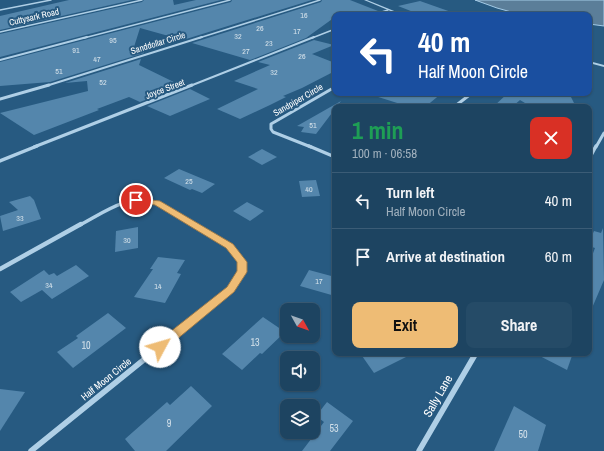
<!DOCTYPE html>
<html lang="en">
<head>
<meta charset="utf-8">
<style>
	body { margin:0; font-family:"Archivo Narrow",sans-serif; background:#254b67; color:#f1f3f6; height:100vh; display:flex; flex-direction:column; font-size:15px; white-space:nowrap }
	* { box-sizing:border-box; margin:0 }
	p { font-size:13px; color:#a0b0bd }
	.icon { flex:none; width:22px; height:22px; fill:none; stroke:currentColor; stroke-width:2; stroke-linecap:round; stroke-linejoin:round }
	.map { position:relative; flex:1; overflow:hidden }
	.sheet { position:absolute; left:332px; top:104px; width:260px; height:252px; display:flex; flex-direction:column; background:#1d4461; border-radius:8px; box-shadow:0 1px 3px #0004,0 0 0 1px #3b5c76 }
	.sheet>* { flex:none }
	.guide { position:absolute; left:332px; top:12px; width:260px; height:84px; border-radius:8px; box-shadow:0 1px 3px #0004,0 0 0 1px #3b5c76; background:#1a4fa0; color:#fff; overflow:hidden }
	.needle { width:26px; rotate:130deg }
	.fabs { position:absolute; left:280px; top:303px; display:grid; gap:8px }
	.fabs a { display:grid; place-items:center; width:40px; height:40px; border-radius:8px; background:#1d4461; box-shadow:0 1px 3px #0004,0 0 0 1px #3b5c76; font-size:20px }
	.pin { position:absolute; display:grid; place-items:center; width:34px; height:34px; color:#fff; margin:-17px; border:2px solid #fff; border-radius:50%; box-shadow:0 1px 4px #0007 }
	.me { position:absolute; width:44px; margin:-22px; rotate:51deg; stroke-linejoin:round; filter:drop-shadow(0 0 3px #0008) }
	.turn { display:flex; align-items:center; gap:14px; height:84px; padding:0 20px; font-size:18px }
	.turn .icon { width:52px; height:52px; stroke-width:2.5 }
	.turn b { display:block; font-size:28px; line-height:34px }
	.round { display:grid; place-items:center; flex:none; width:42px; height:42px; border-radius:8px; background:#254b67 }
	.overview { display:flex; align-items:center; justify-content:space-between; height:68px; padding:0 20px }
	h1 { font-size:24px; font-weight:800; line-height:30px; color:#1e9e55 }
	.cta { display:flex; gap:8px; margin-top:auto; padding:8px 20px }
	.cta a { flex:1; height:46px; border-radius:8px; background:#eebc75; color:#111; font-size:16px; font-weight:800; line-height:46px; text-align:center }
	.cta a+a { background:#254b67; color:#f1f3f6 }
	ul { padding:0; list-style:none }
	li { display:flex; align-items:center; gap:12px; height:56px; padding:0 20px; border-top:1px solid #3b5c76 }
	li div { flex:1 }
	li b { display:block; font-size:15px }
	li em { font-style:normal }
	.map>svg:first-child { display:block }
</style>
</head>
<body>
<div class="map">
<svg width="604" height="451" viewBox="0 0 604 451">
	<rect width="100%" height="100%" fill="#275a81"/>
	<!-- water -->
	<path fill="#5b7e99" stroke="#a4cbe7" d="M475 0H604V26L589 24V15H522L497 8Z"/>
	<!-- building -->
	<g fill="#5486ac">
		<path d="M69 0H132L0 30V16Z"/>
		<path d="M144 0H173L174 5 196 0H221L0 57V34L142 2Z"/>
		<path d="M232 0H312L183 40 140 28 134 47 144 51V53L50 82 0 86V62L231 2Z"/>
		<path d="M322 0H350L378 11 371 13 370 15H335V17L306 38 250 60 192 43 321 2Z"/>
		<path d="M420 1 454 13 453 15H421L398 6Z"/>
		<path d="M314 40 334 45 312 54 335 63V71L302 88 283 96 286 97 270 105 240 119 217 109 258 89 234 81 270 65 258 62Z"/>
		<path d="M141 59 139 65 182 86 140 102 129 97 97 109 99 110 34 135 0 113 88 91 87 81 65 83Z"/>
		<path d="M190 89 210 99 170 116 147 106Z"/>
		<path d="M376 93H442L425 107H410L375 96Z"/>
		<path d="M508 93H569L576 107H557L555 103 530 106 520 100 512 107H493Z"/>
		<path d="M341 101 316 134 301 132 304 127 297 126Z"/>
		<path d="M262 149 277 157 262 165 248 157Z"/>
		<path d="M179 169 215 184 202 193 192 189 190 190 164 178Z"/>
		<path d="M316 180 320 196 302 197 299 181Z"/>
		<path d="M30 196 34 200 41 219 3 231 0 216 18 210 9 202Z"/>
		<path d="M247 202 264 211 250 221 233 211Z"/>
		<path d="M138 227V248L115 252 116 231Z"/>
		<path d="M603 228 604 280 589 315V264L595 248 589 246V242L594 231 601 233Z"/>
		<path d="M158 257 185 260 177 273 181 274 165 303 134 297 153 269H150Z"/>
		<path d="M76 265 89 276 52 299 42 290 21 302 10 292 44 270 49 275 54 273 57 276Z"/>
		<path d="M309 270 335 277V296L300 286Z"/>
		<path d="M108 313 126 328 73 368 57 352 78 338 76 336Z"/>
		<path d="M263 317 285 332 262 354 260 353 242 370 222 354Z"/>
		<path d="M360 353H414L374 373Z"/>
		<path d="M534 353H573L567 370Z"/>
		<path d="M191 386 212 406 166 451H135L125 439 167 402 170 405Z"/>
		<path d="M0 389 25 392 0 431Z"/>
		<path d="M327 402 353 421 330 451H302L324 422 316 416Z"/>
		<path d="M514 406 546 425 538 451H494Z"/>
	</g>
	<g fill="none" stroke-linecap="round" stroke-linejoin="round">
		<!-- minor-far5 -->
		<g stroke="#afcfe6" stroke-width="1.5">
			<path d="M0 10 51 0"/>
			<path d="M372 15 388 10"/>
			<path d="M0 32 142 0"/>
			<path d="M84 38 230 0"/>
			<path d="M199 38 320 0"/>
			<path d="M312 38 335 29"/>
		</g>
		<!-- minor-far4 -->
		<g stroke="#afcfe6" stroke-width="2">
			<path d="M0 60 87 37"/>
			<path d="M46 86 202 37"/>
			<path d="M190 86 314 37"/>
		</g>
		<!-- minor-far3 -->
		<g stroke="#afcfe6" stroke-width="3">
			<path d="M0 99 49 85"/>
			<path d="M454 107 472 93"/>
			<path d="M34 147 192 85"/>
			<path d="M311 147 273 132 271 129V124L335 87"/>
			<path d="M596 147 604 133"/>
		</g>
		<!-- minor-far2 -->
		<g stroke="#afcfe6" stroke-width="3.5">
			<path d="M309 146 335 157"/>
			<path d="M589 159 596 146"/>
			<path d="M0 161 37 146"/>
			<path d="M80 225C103 213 130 192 158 203 171 209 183 218 195 225"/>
		</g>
		<!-- minor-far1 -->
		<g stroke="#afcfe6" stroke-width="4.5">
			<path d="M0 269 81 224"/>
			<path d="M187 325 230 290 242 272V262L230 246 193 224"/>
		</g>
		<!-- minor -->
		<g stroke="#afcfe6" stroke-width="5.5">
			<path d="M31 451 188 324"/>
			<path d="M419 451 476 353"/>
		</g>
		<!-- tertiary -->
		<g fill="#afcfe6" fill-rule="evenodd">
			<path d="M364 0H367L404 15H400Z"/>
			<path d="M589 61 604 65V67L589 63Z"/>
		</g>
	</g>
	<!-- route -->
	<path fill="#eebc75" stroke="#9b7a4c" d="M133 198 160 201 233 244 247 262V272L234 292 164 350 160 352 156 350 154 347 156 343 227 287 237 271V262L226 248 155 205 133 202 132 200Z"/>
	<g text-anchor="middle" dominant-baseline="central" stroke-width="4" stroke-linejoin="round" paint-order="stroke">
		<!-- number labels -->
		<g font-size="8" fill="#d4e1ea">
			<text x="304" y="15">16</text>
			<text x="260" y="28">26</text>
			<text x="297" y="31">17</text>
			<text x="238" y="36">32</text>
			<text x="113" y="40">95</text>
			<text x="269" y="43">23</text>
			<text x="76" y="50">91</text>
			<text x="246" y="51">27</text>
			<text x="302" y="56">26</text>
			<text x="97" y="59">47</text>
			<text x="59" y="71">51</text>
			<text x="274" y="72">32</text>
			<text x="103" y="82">52</text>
			<text x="313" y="125">51</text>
			<text x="189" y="181">25</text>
			<text x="309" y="189">40</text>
			<text x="20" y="218">33</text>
			<text x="127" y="240">30</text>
			<text x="319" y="281">17</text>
			<text x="49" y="285">34</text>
			<text x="158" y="286">14</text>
		</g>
		<!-- far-street labels -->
		<g font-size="9" fill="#fff" stroke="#275a81">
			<text transform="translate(34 17) rotate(-13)">Cuttysark Road</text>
			<text transform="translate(158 43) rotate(-17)">Sanddollar Circle</text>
			<text transform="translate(165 89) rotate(-21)">Joyce Street</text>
			<text transform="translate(298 100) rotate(-30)">Sandpiper Circle</text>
		</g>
		<!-- near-number labels -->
		<g font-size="10" fill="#d4e1ea">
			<text x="255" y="342">13</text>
			<text x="86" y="345">10</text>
			<text x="169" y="423">9</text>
			<text x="334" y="428">53</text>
			<text x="523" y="434">50</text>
		</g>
		<!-- street labels -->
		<g font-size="10" fill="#fff" stroke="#275a81">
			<text transform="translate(106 379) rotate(-39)">Half Moon Circle</text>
		</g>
		<!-- near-street labels -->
		<g font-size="12" fill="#fff" stroke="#275a81">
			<text transform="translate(438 396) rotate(-60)">Sally Lane</text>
		</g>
	</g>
</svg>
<div class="fabs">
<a><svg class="needle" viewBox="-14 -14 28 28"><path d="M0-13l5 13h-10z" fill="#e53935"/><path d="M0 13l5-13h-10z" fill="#a0b0bd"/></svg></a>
<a><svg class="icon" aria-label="sound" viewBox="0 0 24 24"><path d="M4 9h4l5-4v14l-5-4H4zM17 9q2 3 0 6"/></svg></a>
<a><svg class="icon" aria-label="layers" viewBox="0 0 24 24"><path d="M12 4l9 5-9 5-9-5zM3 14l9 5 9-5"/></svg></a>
</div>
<div class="pin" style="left:136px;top:200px;background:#d93025"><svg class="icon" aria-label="arrive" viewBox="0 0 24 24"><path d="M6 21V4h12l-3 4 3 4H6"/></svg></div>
<svg class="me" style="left:160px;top:347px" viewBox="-20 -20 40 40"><circle r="19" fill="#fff"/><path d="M0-13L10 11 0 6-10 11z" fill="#eebc75"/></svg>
<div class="guide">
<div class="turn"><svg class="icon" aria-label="left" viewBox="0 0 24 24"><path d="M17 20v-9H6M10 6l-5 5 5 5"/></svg><div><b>40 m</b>Half Moon Circle</div></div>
</div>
<section class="sheet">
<div class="overview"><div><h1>1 min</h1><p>100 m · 06:58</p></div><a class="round" style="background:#d93025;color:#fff"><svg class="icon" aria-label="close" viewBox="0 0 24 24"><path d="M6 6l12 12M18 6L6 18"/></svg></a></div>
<ul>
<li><svg class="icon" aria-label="left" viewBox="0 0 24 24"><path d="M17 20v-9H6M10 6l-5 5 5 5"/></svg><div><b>Turn left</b><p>Half Moon Circle</p></div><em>40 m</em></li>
<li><svg class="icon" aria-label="arrive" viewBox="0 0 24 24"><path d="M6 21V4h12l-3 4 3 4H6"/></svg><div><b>Arrive at destination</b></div><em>60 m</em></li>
</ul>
<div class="cta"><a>Exit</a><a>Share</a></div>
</section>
</div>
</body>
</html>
